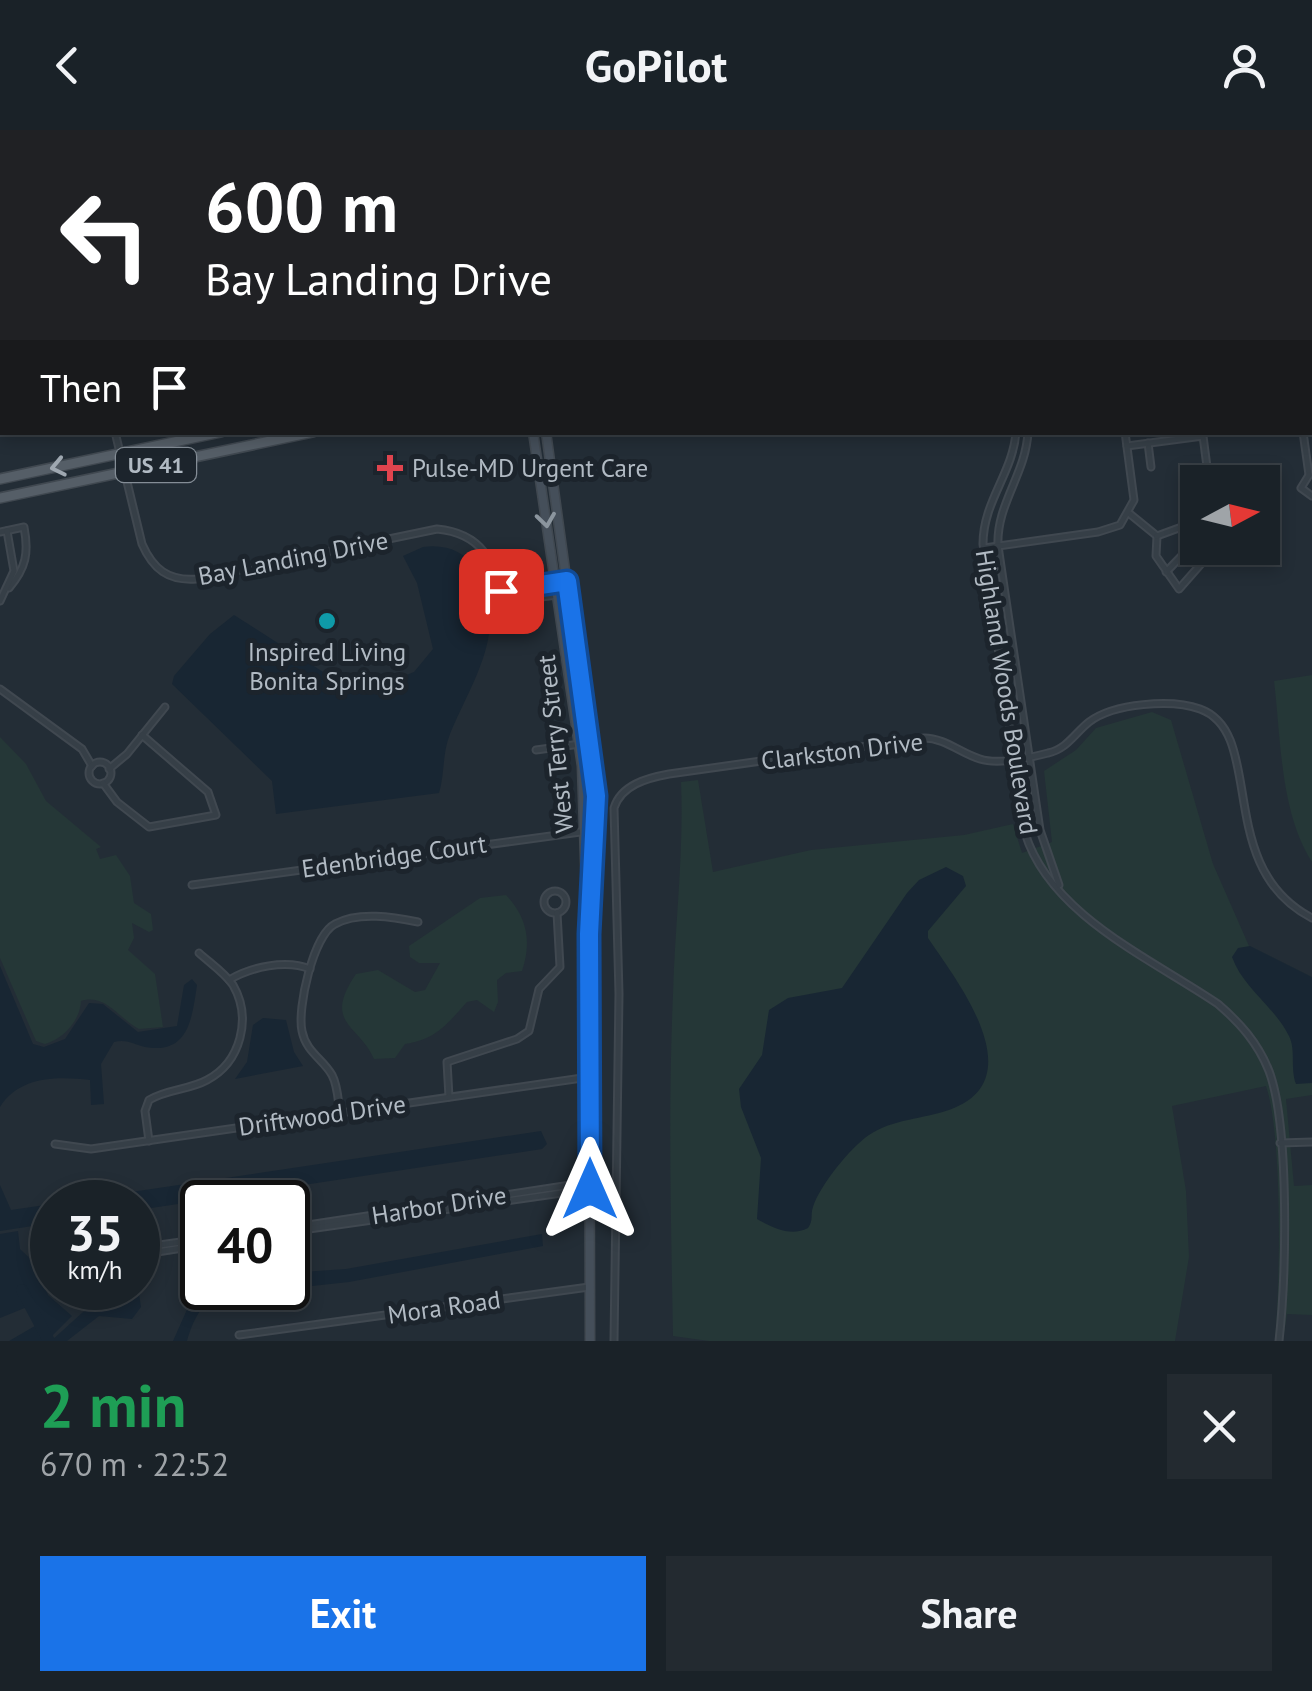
<!DOCTYPE html>
<html lang="en">
<head>
<meta charset="utf-8">
<style>
	body { margin:0; font-family:"PT Sans",sans-serif; background:#232a30; color:#f1f3f6; height:100vh; display:flex; flex-direction:column; font-size:38px; white-space:nowrap }
	* { box-sizing:border-box; margin:0 }
	p { font-size:32px; color:#9fa4a8 }
	.icon { flex:none; width:55px; height:55px; fill:none; stroke:currentColor; stroke-width:2; stroke-linecap:round; stroke-linejoin:round }
	.map { position:relative; height:1211px; overflow:hidden }
	.panel { display:flex; flex-direction:column; background:#1a2228; flex:1 }
	.panel>* { flex:none }
	.banner { position:absolute; left:0px; top:0px; width:1312px; height:305px; box-shadow:0 5px 15px #0003,0 0 0 2px #383f45; background:#202124; color:#fff; overflow:hidden }
	.needle { width:65px; rotate:83deg }
	.fabs { position:absolute; left:1180px; top:335px; display:grid; gap:20px }
	.fabs a { display:grid; place-items:center; width:100px; height:100px; border-radius:0px; background:#1a2228; box-shadow:0 5px 15px #0003,0 0 0 2px #383f45; font-size:50px }
	.speed { position:absolute; left:30px; top:1050px; display:flex; gap:20px; font-size:50px; font-weight:700; text-align:center }
	.speed>* { display:grid; place-content:center; width:130px; height:130px; border-radius:50%; background:#1a2228; box-shadow:0 5px 15px #0003,0 0 0 2px #383f45; line-height:1 }
	.speed small { font-size:25px; font-weight:400 }
	.speed .limit { border:5px solid #111; border-radius:15px; background:#fff; color:#111 }
	.pin { position:absolute; display:grid; place-items:center; width:85px; height:85px; color:#fff; margin:-42px; border-radius:20px; box-shadow:0 5px 15px #0006 }
	.me { position:absolute; width:110px; margin:-55px; rotate:0deg; stroke-linejoin:round; filter:drop-shadow(0 0 8px #0008) }
	.turn { display:flex; align-items:center; gap:35px; height:210px; padding:0 40px; font-size:45px }
	.turn .icon { width:130px; height:130px; stroke-width:2.5 }
	.turn b { display:block; font-size:70px; line-height:85px }
	.then { display:flex; align-items:center; height:95px; padding:0 40px; background:#0003; gap:20px; font-size:38px }
	.round { display:grid; place-items:center; flex:none; width:105px; height:105px; border-radius:0px; background:#232a30 }
	.headline { display:flex; align-items:center; justify-content:space-between; height:170px; padding:0 40px }
	h1 { font-size:60px; font-weight:800; line-height:75px; color:#1e9e55 }
	.button { display:flex; gap:20px; margin-top:auto; padding:20px 40px }
	.button a { flex:1; height:115px; border-radius:0px; background:#1a73e8; color:#fff; font-size:40px; font-weight:800; line-height:115px; text-align:center }
	.button a+a { background:#232a30; color:#f1f3f6 }
	header { display:flex; justify-content:space-between; align-items:center; height:130px; padding:0 40px; background:#1a2228; font-size:45px; font-weight:800 }
	.map>svg:first-child { display:block }
</style>
</head>
<body>
<header><svg class="icon" aria-label="back" viewBox="0 0 24 24"><path d="M15 5l-7 7 7 7"/></svg>GoPilot<svg class="icon" aria-label="person" viewBox="0 0 24 24"><circle cx="12" cy="8" r="4"/><path d="M4 21q1-7 8-7t8 7"/></svg></header>
<div class="map">
<svg width="1312" height="1211" viewBox="0 0 1312 1211">
	<rect width="100%" height="100%" fill="#232d36"/>
	<!-- green -->
	<g fill="#253737">
		<path d="M999 0H1312V86L1310 2Z"/>
		<path d="M1312 545V732C1280 682 1281 609 1274 551Z"/>
		<path d="M1152 582 1171 590 1213 734 1249 816 1312 847V965L1286 969 1294 1056 1312 1055V1185L1287 1184 1283 1211H1275C1280 1154 1283 1007 1266 956L1172 976 1186 1061 1189 1127 1175 1211H709L673 1206C671 1092 668 978 673 864 675 793 684 723 681 652L698 650 713 742 811 720 964 705 1013 694 1022 723 1052 712 1044 641 1076 620 1096 598Z"/>
		<path d="M0 607 26 634 46 671 101 717 96 719 100 729 116 725 130 746 134 773 151 784 153 800 149 802 132 793 134 808 128 820 155 844 163 897 139 899C118 888 106 863 81 871 80 891 63 909 45 914L36 911 0 828Z"/>
		<path d="M506 765C527 787 532 811 522 841L506 843 497 850 498 872 494 882 477 870 467 872C447 894 437 909 405 914L395 928 374 929C359 894 322 894 356 844L378 840 415 862 425 860 440 833H419L410 827 409 816 480 768Z"/>
	</g>
	<!-- water -->
	<g fill="#182633">
		<path d="M423 417C474 410 496 458 489 504 484 538 463 572 450 604 442 624 445 643 439 663L276 684 272 651 172 554 174 546 210 504 234 485 334 549 366 553 404 546 414 542 433 519 417 453 403 426Z"/>
		<path d="M946 737 963 746 966 756 928 801V808C957 851 1035 950 949 980 923 989 893 989 869 1005 851 1017 820 1055 813 1077 810 1086 814 1089 808 1098 791 1107 773 1098 757 1089L761 1028 741 977 739 959 762 925 769 880 788 868 842 858 907 763 919 750Z"/>
		<path d="M1250 816 1312 847V953L1296 954C1290 938 1296 920 1289 906 1274 876 1243 858 1232 827L1238 818Z"/>
		<path d="M0 836 33 914 44 917 65 909 89 873 103 874 138 902 177 896 184 855 192 849 197 855C192 888 189 925 145 917 132 914 127 909 114 912L101 934 104 974 91 975 90 950C58 946 19 946 0 977Z"/>
		<path d="M263 888 286 890 294 922 303 936 235 949 247 932 253 895Z"/>
		<path d="M541 1001 547 1014 542 1019 138 1080V1072H64Z"/>
		<path d="M0 1055 11 1080 52 1074V1093L0 1101Z"/>
		<path d="M18 1101 20 1119 37 1135 48 1165 72 1186 47 1211H9L40 1193 32 1175 0 1188V1104Z"/>
		<path d="M542 1104 543 1116 349 1152 219 1166C201 1172 192 1193 187 1211H173L193 1166 202 1156 288 1158V1143L346 1139Z"/>
		<path d="M138 1157 141 1177 132 1189 99 1186 67 1211H51L83 1182 115 1169 119 1158Z"/>
	</g>
	<g fill="none" stroke-linecap="round" stroke-linejoin="round">
		<!-- river -->
		<path stroke="#182633" stroke-width="12" d="M22 1160 49 1211"/>
		<!-- street casing -->
		<g stroke="#404850" stroke-width="9">
			<g id="street">
				<path d="M229 0 231 2"/>
				<path d="M703 0 704 2"/>
				<path d="M881 0 882 2"/>
				<path d="M0 54 2 53"/>
				<path d="M1310 141 1312 142"/>
				<path d="M0 197H2"/>
				<path d="M115 302 142 414C153 439 168 451 196 449L437 399C481 403 497 432 502 472L557 465"/>
				<path d="M1016 302C1013 343 983 371 983 414L1025 703C1050 785 1152 829 1218 874 1240 893 1258 913 1269 941 1290 997 1286 1149 1279 1211"/>
				<path d="M1028 302C1026 344 996 374 998 416L1040 700 1059 755"/>
				<path d="M1303 302 1309 345"/>
				<path d="M1148 313 1151 337"/>
				<path d="M1127 316 1203 306 1209 352"/>
				<path d="M1309 345 1301 358 1312 366"/>
				<path d="M1130 384 1157 406"/>
				<path d="M0 402 24 397C29 423 26 438 9 458"/>
				<path d="M1157 406 1156 426 1179 459 1215 418"/>
				<path d="M1157 406 1198 391"/>
				<path d="M984 418 1098 402 1120 395 1134 370 1125 302"/>
				<path d="M1166 442 1198 409"/>
				<path d="M501 461 567 451"/>
				<path d="M0 471 14 441 7 401"/>
				<path d="M0 559 82 619 92 636"/>
				<path d="M536 620 580 614"/>
				<circle cx="100" cy="643" r="11"/>
				<path d="M109 639 127 624 165 577"/>
				<path d="M103 653 117 672 149 697 216 685 208 662 142 605"/>
				<path d="M192 755 595 700"/>
				<circle cx="555" cy="772" r="11"/>
				<path d="M229 850C251 837 286 829 310 839"/>
				<path d="M449 967 447 932 517 909 529 901 539 859 560 837 557 783"/>
				<path d="M340 983C338 971 338 956 332 945 323 929 306 922 302 901 297 879 313 805 335 794 358 781 394 787 418 792"/>
				<path d="M149 1011 145 981 149 970C167 959 189 960 207 950 241 932 252 888 233 855 225 843 210 833 199 823"/>
				<path d="M1280 1013 1312 1012"/>
				<path d="M55 1014 91 1019 589 947"/>
				<path d="M288 1098 590 1052"/>
				<path d="M288 1102 590 1059"/>
				<path d="M138 1118 202 1109"/>
				<path d="M138 1125 202 1115"/>
				<path d="M239 1205 589 1157"/>
				<path d="M614 1211 619 864 614 678C621 655 647 648 669 644L924 608C945 608 960 623 980 629 998 635 1029 628 1048 623 1067 619 1075 603 1089 592 1114 573 1172 569 1200 579 1267 603 1213 737 1312 788"/>
			</g>
		</g>
		<!-- secondary casing -->
		<g stroke="#404850" stroke-width="11">
			<g id="secondary">
				<path d="M476 0 478 2"/>
				<path d="M517 0 518 2"/>
				<path d="M524 2V0"/>
				<path d="M533 302 582 636 587 789"/>
				<path d="M546 302 596 666 589 804 590 1211"/>
			</g>
		</g>
		<!-- primary casing -->
		<g stroke="#404850" stroke-width="12">
			<g id="primary">
				<path d="M1310 116H1312"/>
				<path d="M1310 135H1312"/>
				<path d="M0 349 221 302"/>
				<path d="M0 368 313 302"/>
			</g>
		</g>
		<!-- street -->
		<use href="#street" stroke="#363f47" stroke-width="5"/>
		<!-- secondary -->
		<use href="#secondary" stroke="#454f5a" stroke-width="8"/>
		<!-- primary -->
		<use href="#primary" stroke="#555e67" stroke-width="9"/>
	</g>
	<!-- one-way arrows -->
	<defs><path id="oneway-chevron" d="M-2-3.5L2.5 0L-2 3.5" fill="none" stroke-width="1.6" stroke-linecap="round" stroke-linejoin="round" transform="scale(2.5)"/></defs>
	<use stroke="#9fa8b1" href="#oneway-chevron" transform="translate(58 337) rotate(168)"/>
	<use stroke="#8b959e" href="#oneway-chevron" transform="translate(546 390) rotate(82)"/>
	<g fill="none" stroke-linecap="round" stroke-linejoin="round">
		<!-- route casing -->
		<g stroke="#114b97" stroke-width="25">
			<path id="route" d="M501 461 567 451 596 666 589 804 590 1059"/>
		</g>
		<!-- route -->
		<use href="#route" stroke="#1a73e8" stroke-width="18"/>
	</g>
	<!-- markers -->
	<path fill="#e0444e" stroke="#1c242c" stroke-width="4" d="M385 323h10v10h10v10h-10v10h-10v-10h-10v-10h10z"/>
	<circle fill="#0f9aa8" stroke="#1c242c" stroke-width="4" cx="327" cy="491" r="10"/>
	<g text-anchor="middle" dominant-baseline="central" stroke-width="10" stroke-linejoin="round" paint-order="stroke">
		<!-- shield labels -->
		<rect fill="#1c242c" stroke="#848d96" stroke-width="2.5" x="116" y="318" width="80" height="34" rx="8"/>
		<g font-size="22" font-weight="bold" fill="#b1bac3">
			<text x="156" y="335">US 41</text>
		</g>
		<!-- poi labels -->
		<g font-size="25" fill="#b1bac3" stroke="#1c242c" text-anchor="start">
			<text x="412" y="338">Pulse-MD Urgent Care</text>
			<text x="327" y="522" text-anchor="middle">Inspired Living<tspan x="327" dy="29">Bonita Springs</tspan></text>
		</g>
		<!-- street labels -->
		<g font-size="25" fill="#b1bac3" stroke="#1c242c">
			<text transform="translate(293 428) rotate(-11)">Bay Landing Drive</text>
			<text transform="translate(1007 562) rotate(81)">Highland Woods Boulevard</text>
			<text transform="translate(555 614) rotate(-96)">West Terry Street</text>
			<text transform="translate(842 621) rotate(-7)">Clarkston Drive</text>
			<text transform="translate(394 726) rotate(-8)">Edenbridge Court</text>
			<text transform="translate(322 985) rotate(-8)">Driftwood Drive</text>
			<text transform="translate(439 1075) rotate(-9)">Harbor Drive</text>
			<text transform="translate(444 1177) rotate(-8)">Mora Road</text>
		</g>
	</g>
</svg>
<div class="fabs">
<a><svg class="needle" viewBox="-14 -14 28 28"><path d="M0-13l5 13h-10z" fill="#e53935"/><path d="M0 13l5-13h-10z" fill="#9fa4a8"/></svg></a>
</div>
<div class="speed"><div>35<small>km/h</small></div><div class="limit">40</div></div>
<div class="pin" style="left:501px;top:461px;background:#d93025"><svg class="icon" aria-label="arrive" viewBox="0 0 24 24"><path d="M6 21V4h12l-3 4 3 4H6"/></svg></div>
<svg class="me" style="left:590px;top:1059px" viewBox="-20 -20 40 40"><path d="M0-17L14 15 0 8-14 15z" fill="#1a73e8" stroke="#fff" stroke-width="4"/></svg>
<div class="banner">
<div class="turn"><svg class="icon" aria-label="left" viewBox="0 0 24 24"><path d="M17 20v-9H6M10 6l-5 5 5 5"/></svg><div><b>600 m</b>Bay Landing Drive</div></div>
<div class="then">Then<svg class="icon" aria-label="arrive" viewBox="0 0 24 24"><path d="M6 21V4h12l-3 4 3 4H6"/></svg></div>
</div>
</div>
<section class="panel">
<div class="headline"><div><h1>2 min</h1><p>670 m · 22:52</p></div><a class="round"><svg class="icon" aria-label="close" viewBox="0 0 24 24"><path d="M6 6l12 12M18 6L6 18"/></svg></a></div>
<div class="button"><a>Exit</a><a>Share</a></div>
</section>
</body>
</html>
